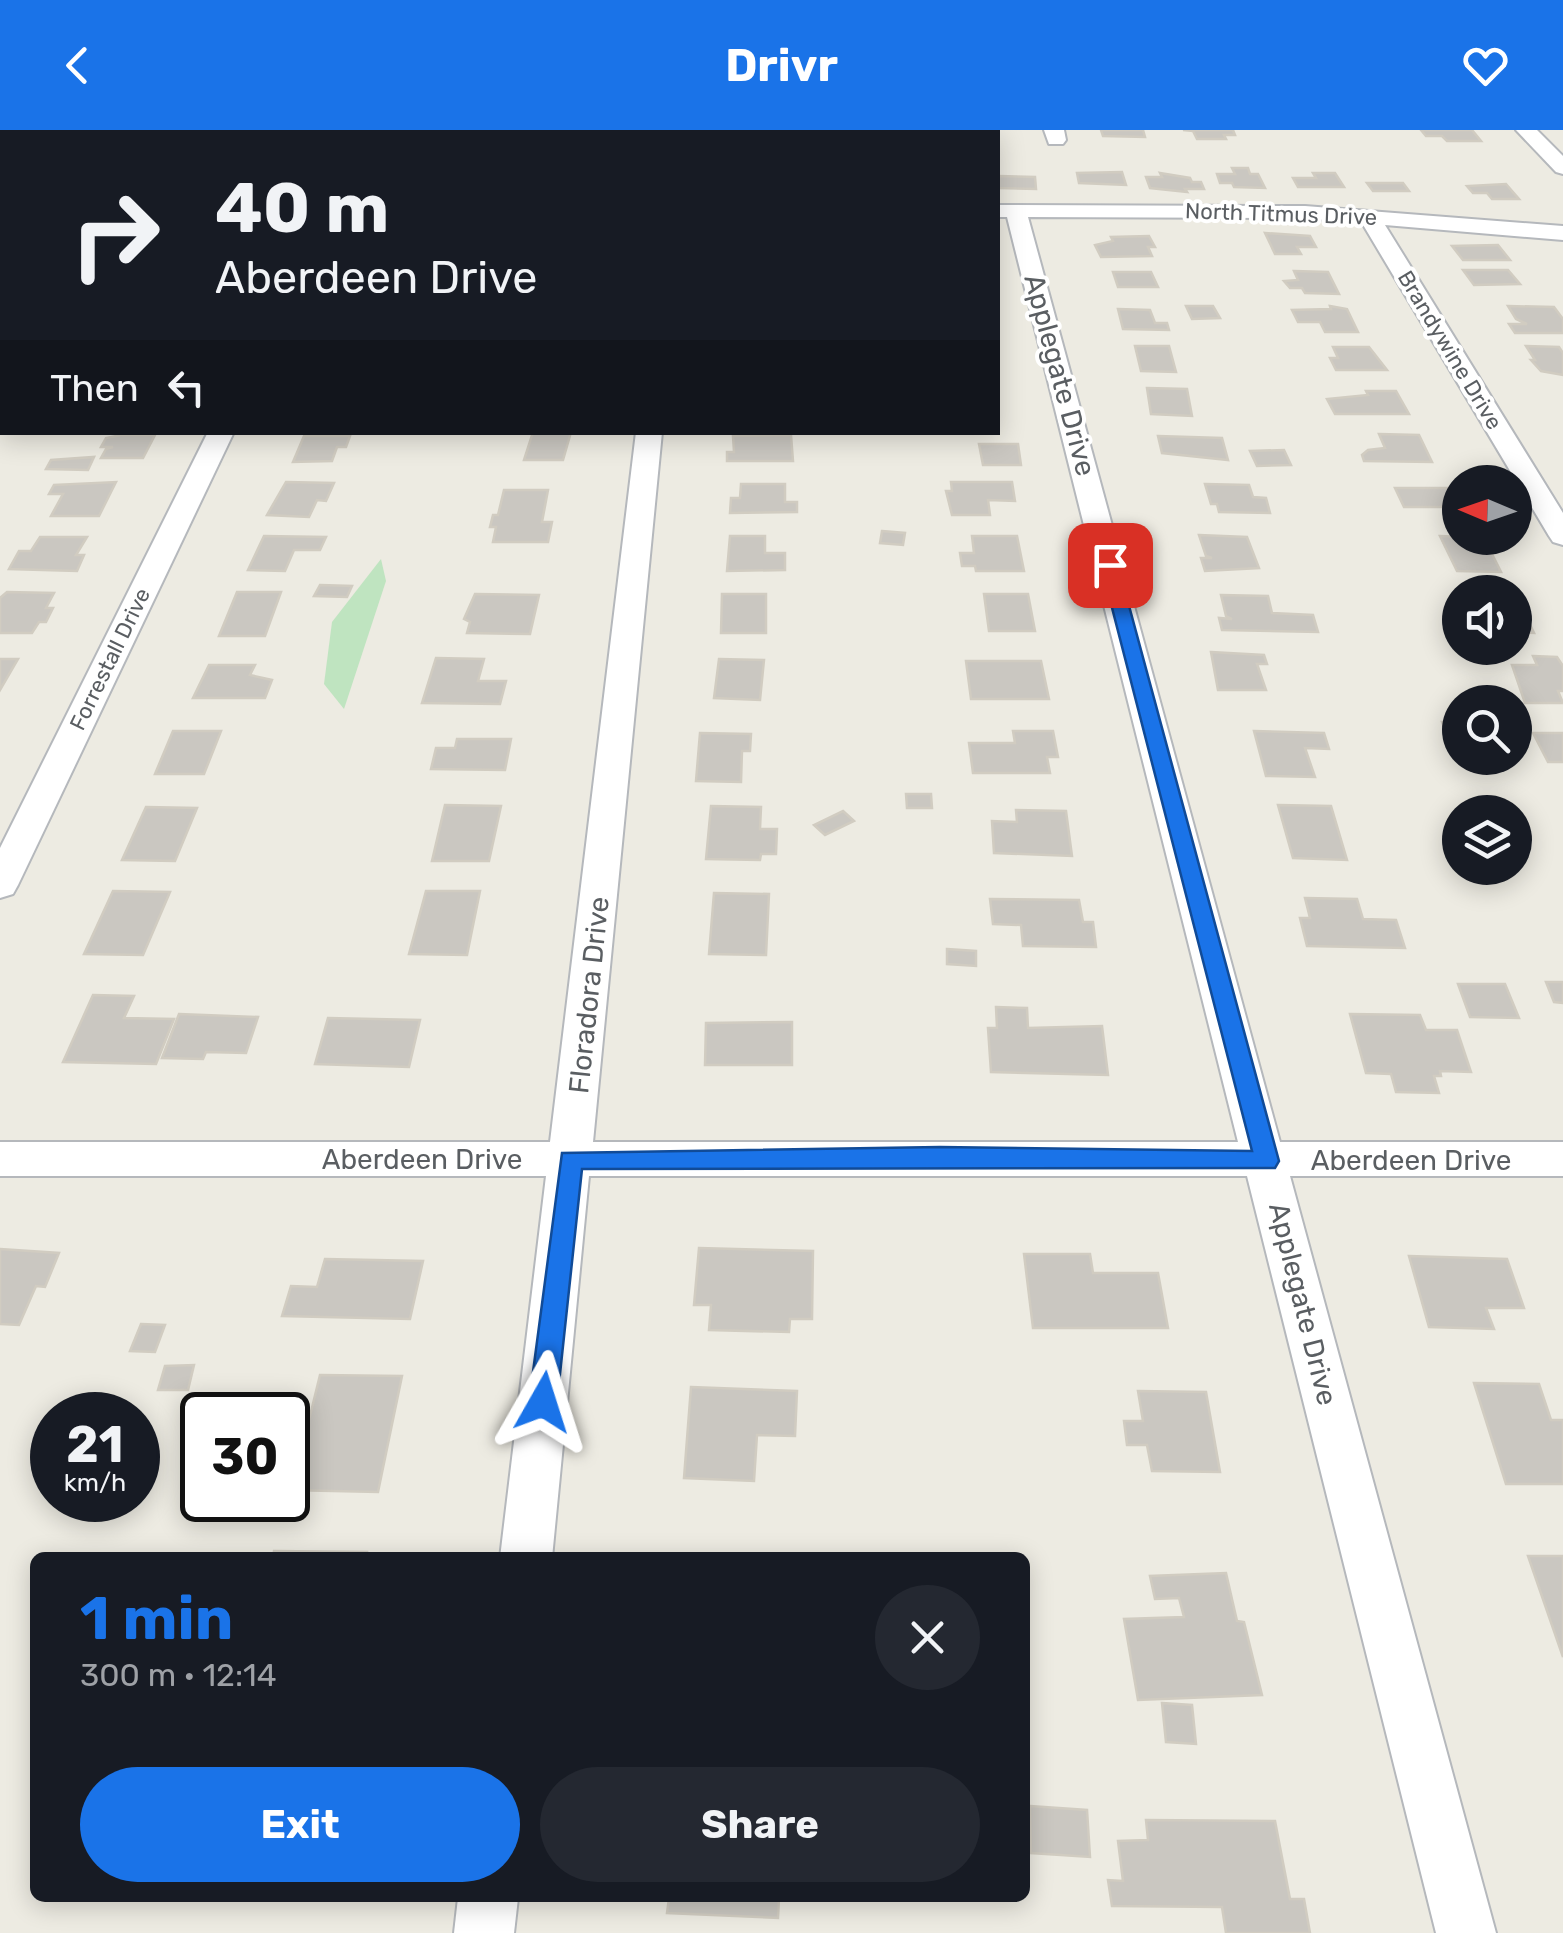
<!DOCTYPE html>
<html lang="en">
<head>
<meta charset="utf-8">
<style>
	body { margin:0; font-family:Rubik,sans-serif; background:#242831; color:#f1f3f6; height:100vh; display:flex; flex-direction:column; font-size:38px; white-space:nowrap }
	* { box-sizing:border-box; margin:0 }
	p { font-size:32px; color:#9ea1a6 }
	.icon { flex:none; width:55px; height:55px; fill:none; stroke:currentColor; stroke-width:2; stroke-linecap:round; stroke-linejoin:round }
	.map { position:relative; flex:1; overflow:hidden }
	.side { position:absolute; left:30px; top:1422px; width:1000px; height:350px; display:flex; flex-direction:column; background:#171b24; border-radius:15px; box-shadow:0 5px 25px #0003 }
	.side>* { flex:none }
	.hud { position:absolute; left:0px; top:0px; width:1000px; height:305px; box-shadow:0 5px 25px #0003; background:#171b24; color:#f1f3f6; overflow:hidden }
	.needle { width:65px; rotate:272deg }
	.tools { position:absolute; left:1442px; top:335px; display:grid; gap:20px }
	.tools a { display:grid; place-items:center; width:90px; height:90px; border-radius:50%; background:#171b24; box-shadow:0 5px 25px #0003; font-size:50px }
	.speed { position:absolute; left:30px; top:1262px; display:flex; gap:20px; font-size:50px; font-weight:700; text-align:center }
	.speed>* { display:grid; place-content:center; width:130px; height:130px; border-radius:50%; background:#171b24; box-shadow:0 5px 25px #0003; line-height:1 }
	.speed small { font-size:25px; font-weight:400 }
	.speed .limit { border:5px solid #111; border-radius:15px; background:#fff; color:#111 }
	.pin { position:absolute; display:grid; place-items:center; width:85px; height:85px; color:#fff; margin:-42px; border-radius:20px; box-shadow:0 5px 15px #0006 }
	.me { position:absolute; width:110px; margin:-55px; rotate:6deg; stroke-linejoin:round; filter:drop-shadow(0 0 8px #0008) }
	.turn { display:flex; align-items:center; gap:35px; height:210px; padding:0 50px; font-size:45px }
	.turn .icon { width:130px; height:130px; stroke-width:2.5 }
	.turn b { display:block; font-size:70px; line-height:85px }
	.then { display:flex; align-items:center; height:95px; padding:0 50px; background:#0003; gap:20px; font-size:38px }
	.round { display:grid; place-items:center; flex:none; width:105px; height:105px; border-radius:52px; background:#242831 }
	.head { display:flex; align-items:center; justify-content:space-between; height:170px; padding:0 50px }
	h1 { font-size:60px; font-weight:700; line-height:75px; color:#1a73e8 }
	.action { display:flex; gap:20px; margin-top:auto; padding:20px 50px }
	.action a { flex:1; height:115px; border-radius:60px; background:#1a73e8; color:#fff; font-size:40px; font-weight:700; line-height:115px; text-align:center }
	.action a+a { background:#242831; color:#f1f3f6 }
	header { display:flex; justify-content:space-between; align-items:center; height:130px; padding:0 50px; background:#1a73e8; color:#fff; font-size:45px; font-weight:700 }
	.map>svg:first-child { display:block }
</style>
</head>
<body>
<header><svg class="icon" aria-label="back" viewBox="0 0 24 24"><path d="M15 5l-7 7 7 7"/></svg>Drivr<svg class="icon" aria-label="heart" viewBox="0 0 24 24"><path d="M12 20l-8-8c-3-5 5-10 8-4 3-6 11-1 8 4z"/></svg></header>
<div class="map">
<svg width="1563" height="1803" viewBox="0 0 1563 1803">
	<rect width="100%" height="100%" fill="#edebe2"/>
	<!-- green -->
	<path fill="#bfe4c0" d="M381 429 386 451 344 579 324 554 332 492Z"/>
	<!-- building -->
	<g fill="#cac7c1" stroke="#d1ccc1" stroke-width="2.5">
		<path d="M1101 0H1143L1145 7 1103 6Z"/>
		<path d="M1233 0 1235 5H1224L1226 9H1197L1193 1 1183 0Z"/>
		<path d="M1421 0H1472L1481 11H1447L1442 6H1426Z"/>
		<path d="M1232 38H1248L1250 44H1258L1265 58 1234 57 1232 53H1220L1217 44H1235Z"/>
		<path d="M1122 42 1126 55 1079 53 1077 43Z"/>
		<path d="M1160 43 1190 48 1192 52H1201L1204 59H1185L1187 62 1150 58 1146 47H1162Z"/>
		<path d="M1313 43H1335L1344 57H1298L1293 48H1316Z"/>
		<path d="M998 46 1035 47 1036 59 998 58Z"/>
		<path d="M1367 53H1403L1409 61H1373Z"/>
		<path d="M1506 54 1519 69H1492L1487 63H1473L1467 56Z"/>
		<path d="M1265 103 1310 106 1316 117H1297L1301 124H1275Z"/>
		<path d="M1149 106 1155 117H1148L1152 126 1101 127 1095 115 1113 111 1111 107Z"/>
		<path d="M1498 115 1510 130H1463L1452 116Z"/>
		<path d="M1463 140H1508L1520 154 1474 155Z"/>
		<path d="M1294 141 1328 142 1339 164 1305 163 1302 158H1290L1284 151 1298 150Z"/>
		<path d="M1113 142H1151L1158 157H1118Z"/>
		<path d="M1186 176H1213L1220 188 1192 189Z"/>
		<path d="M1330 176 1347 179 1358 202H1325L1320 192H1298L1292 180 1331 179Z"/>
		<path d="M1508 176 1554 177 1563 189V203H1515L1509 194H1527L1516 189Z"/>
		<path d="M1118 179 1150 180 1155 193H1167L1169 200 1123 199Z"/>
		<path d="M1135 216H1169L1176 242 1141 241Z"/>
		<path d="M1526 216 1559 217 1563 223V245L1541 241 1531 230H1535Z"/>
		<path d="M1333 217H1369L1387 240H1336L1330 228H1338Z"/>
		<path d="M1147 258 1187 259 1192 286 1151 284Z"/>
		<path d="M1366 261H1396L1409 284H1335L1327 269 1368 265Z"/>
		<path d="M533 302H571L563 330H524Z"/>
		<path d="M1379 304 1419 305 1432 332 1364 331 1362 325 1368 320 1385 318Z"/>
		<path d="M121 305H155L143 328H101L106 319 113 317H101L106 308Z"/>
		<path d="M791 305 793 331H727V322H734L733 306Z"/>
		<path d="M304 306H350L346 317H337L332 331 293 332Z"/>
		<path d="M1158 306 1222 308 1228 330 1162 323Z"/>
		<path d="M979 314H1018L1021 335H983Z"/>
		<path d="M1284 320 1291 335 1257 336 1250 321Z"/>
		<path d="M94 327 88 340 46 339 51 330Z"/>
		<path d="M116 352 99 386H51L63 364H49L54 355Z"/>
		<path d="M286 352 334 353 326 371 317 370 309 387 267 385Z"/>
		<path d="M951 352H1012L1015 371 988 370 990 385H952L946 361H952Z"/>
		<path d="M741 354H785V372H797V382L730 383 731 368H740Z"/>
		<path d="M1205 354 1249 355 1253 367 1266 368 1270 383 1219 382 1217 374H1211Z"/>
		<path d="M1395 358H1458L1460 377H1404Z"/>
		<path d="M504 360H548L542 392H552L548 412H493L496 397H490L493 385H498Z"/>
		<path d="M882 401 905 403 903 415 880 413Z"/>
		<path d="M1199 405 1247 407 1259 438 1205 441 1201 428H1212L1206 426Z"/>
		<path d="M264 406 326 407 320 420H294L285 441 248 440Z"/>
		<path d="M730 406H765V423H785V440L727 441Z"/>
		<path d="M972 406H1017L1024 441H976L975 436H962L960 423H974Z"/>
		<path d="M1440 406 1484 408 1501 442 1457 441Z"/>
		<path d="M40 407H87L76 425H84L77 441 9 439 19 421H31Z"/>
		<path d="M320 455 352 456 347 467 314 466Z"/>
		<path d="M7 462 54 463 46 478H53L46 492H39L32 503H0V468Z"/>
		<path d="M237 462H281L265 506H219Z"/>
		<path d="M475 464 539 465 530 504 467 503 470 492 464 489Z"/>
		<path d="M722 464H766V503H721Z"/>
		<path d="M984 464H1028L1035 501H989Z"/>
		<path d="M1515 464 1534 503 1515 502Z"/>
		<path d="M1221 465 1268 466 1272 483 1313 485 1318 502 1222 500 1219 488 1232 489 1226 486Z"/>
		<path d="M1211 522 1264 525 1267 534H1257L1266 560H1218Z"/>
		<path d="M1533 526 1557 527 1563 536V561H1558L1563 573H1525L1512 535H1537Z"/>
		<path d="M436 528 484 529 478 551H506L500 574 422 573Z"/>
		<path d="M0 529H18L0 560Z"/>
		<path d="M719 529 764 530 760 570 714 568Z"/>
		<path d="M966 531H1041L1049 569H971Z"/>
		<path d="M209 535H255L250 545 272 550 265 568H193Z"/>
		<path d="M1442 592H1460V611L1449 610Z"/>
		<path d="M173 601H221L204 644H155Z"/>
		<path d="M1013 601H1053L1058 627H1047L1050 643H973L969 613H1015Z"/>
		<path d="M1254 601 1324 603 1329 619 1305 618 1315 647 1266 646Z"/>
		<path d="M700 603 751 604 750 621H742L741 652 696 651Z"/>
		<path d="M1533 603H1563V632H1548Z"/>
		<path d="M457 609H511L505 640 431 639 436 618H455Z"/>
		<path d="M906 664H931L932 678H907Z"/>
		<path d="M445 675 501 676 489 731H432Z"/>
		<path d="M1278 675 1331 676 1347 730 1293 728Z"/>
		<path d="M711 676 761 677 760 699H777L776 724H761L760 730 706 729Z"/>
		<path d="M146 677 197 678 175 731 122 730Z"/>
		<path d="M1016 680 1066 681 1072 726 994 723 992 691 1017 692Z"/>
		<path d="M843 681 854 691 825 705 814 695Z"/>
		<path d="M113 761 170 762 143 825 84 824Z"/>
		<path d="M426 761H480L467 825 409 824Z"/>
		<path d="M714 763 769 764 766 825 709 824Z"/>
		<path d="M1305 768 1357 769 1363 789 1396 790 1405 818 1307 816 1300 788H1310Z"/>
		<path d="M990 769 1079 770 1083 792H1093L1096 817 1023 816 1021 795 993 794Z"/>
		<path d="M947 819 976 821V836L947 834Z"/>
		<path d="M1546 852H1563V873L1554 872Z"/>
		<path d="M1458 854H1505L1519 888 1470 887Z"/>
		<path d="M93 865 134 866 124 888 174 889 156 934 63 932Z"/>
		<path d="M996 877 1027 878 1028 898 1102 896 1108 945 991 942 988 898H997Z"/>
		<path d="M179 884 258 887 246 923 206 922 203 929 162 928Z"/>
		<path d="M1350 884 1420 885 1426 900H1457L1471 942 1440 941 1441 946H1434L1439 963 1396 962 1391 944 1366 943Z"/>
		<path d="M328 888 420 890 409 937 315 934Z"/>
		<path d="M792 892V935H705L706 893Z"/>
		<path d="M699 1118 813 1121 812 1189H790L789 1202 709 1200 711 1175H694Z"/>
		<path d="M0 1119 59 1123 45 1157 36 1156 19 1195 0 1194Z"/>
		<path d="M1024 1124H1090L1093 1143H1158L1168 1198H1033Z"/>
		<path d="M1409 1126 1507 1129 1524 1178H1486L1494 1199 1429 1197Z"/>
		<path d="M325 1129 423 1131 410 1189 282 1186 291 1156 317 1157Z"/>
		<path d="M141 1194 165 1195 155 1222 130 1221Z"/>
		<path d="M194 1235 188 1260H158L165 1236Z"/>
		<path d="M320 1245 402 1246 378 1362 288 1360V1293L308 1294Z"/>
		<path d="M1474 1253 1539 1254 1551 1290H1563V1354H1506Z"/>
		<path d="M691 1257 797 1261 795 1306 757 1305 754 1351 684 1348Z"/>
		<path d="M1138 1261 1206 1262 1220 1342 1152 1341 1147 1315H1127L1124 1291H1143Z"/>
		<path d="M274 1421 367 1422 366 1428H273Z"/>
		<path d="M1528 1426H1563V1527Z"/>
		<path d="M1226 1443 1237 1491 1244 1492 1262 1565 1138 1570 1124 1489 1184 1487 1179 1468 1155 1469 1150 1446Z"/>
		<path d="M1162 1573 1192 1575 1196 1614 1166 1612Z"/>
		<path d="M1030 1676 1087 1680 1090 1727 1031 1723Z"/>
		<path d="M1146 1690 1275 1691 1290 1769H1304L1310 1803H1226L1222 1777 1112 1776 1108 1750 1123 1751 1118 1711 1148 1710Z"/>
		<path d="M669 1768H779L778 1788 667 1783Z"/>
	</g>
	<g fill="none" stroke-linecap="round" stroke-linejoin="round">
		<!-- minor casing -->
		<g stroke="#b5b8bc" stroke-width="4">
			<g id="minor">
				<path d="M1044 0H1064L1066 10 1063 14H1049Z"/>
				<path d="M1516 0H1537L1563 26V44L1556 42Z"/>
				<path d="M998 75 1305 76 1563 96V110L1385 95 1563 383V415L1553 412 1549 406 1362 93 1305 88 1028 87 1280 1012H1563V1046H1290L1496 1803H1436L1247 1046H589L552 1428H500L546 1046H0V1012H550L636 302H662L593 1012H1238L1007 87H998Z"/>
				<rect x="0" y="76" width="2" height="12"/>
				<path d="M208 302H234L18 755 13 764 0 768V718Z"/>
				<path d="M458 1768H518L514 1803H454Z"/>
			</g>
		</g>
		<!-- minor -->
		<use href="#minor" fill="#fff" fill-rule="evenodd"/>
	</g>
	<!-- route -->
	<path fill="#1a73e8" stroke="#114b97" stroke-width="2.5" d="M1110 430 1118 435 1279 1031 1275 1038 582 1039 557 1272 553 1281 543 1285 534 1281 529 1272 562 1023 940 1017 1252 1021 1101 435Z"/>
	<g text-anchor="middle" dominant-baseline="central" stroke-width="8" stroke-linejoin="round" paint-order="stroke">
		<!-- far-street labels -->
		<g font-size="22" fill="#5a5e62" stroke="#fff">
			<text transform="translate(1281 84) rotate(2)">North Titmus Drive</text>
			<text transform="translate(1450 220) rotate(59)">Brandywine Drive</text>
			<text transform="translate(110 529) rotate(-64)">Forrestall Drive</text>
		</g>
		<!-- street labels -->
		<g font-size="28" fill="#5a5e62" stroke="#fff">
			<text transform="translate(1060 245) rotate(75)">Applegate Drive</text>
			<text transform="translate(589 865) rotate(-84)">Floradora Drive</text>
			<text x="422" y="1029">Aberdeen Drive</text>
			<text x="1411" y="1030">Aberdeen Drive</text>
			<text transform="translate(1303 1174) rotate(76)">Applegate Drive</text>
		</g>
	</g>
</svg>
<div class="tools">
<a><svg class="needle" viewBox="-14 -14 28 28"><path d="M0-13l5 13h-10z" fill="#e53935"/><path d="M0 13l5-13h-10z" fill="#9ea1a6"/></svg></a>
<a><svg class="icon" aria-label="sound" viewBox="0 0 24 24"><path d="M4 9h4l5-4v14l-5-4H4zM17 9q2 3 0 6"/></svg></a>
<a><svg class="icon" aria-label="search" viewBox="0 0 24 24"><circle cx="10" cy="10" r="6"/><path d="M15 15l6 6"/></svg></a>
<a><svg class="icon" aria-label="layers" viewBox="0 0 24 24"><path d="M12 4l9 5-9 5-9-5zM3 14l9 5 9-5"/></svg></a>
</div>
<div class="speed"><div>21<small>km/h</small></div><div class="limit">30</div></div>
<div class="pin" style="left:1110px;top:435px;background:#d93025"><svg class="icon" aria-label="arrive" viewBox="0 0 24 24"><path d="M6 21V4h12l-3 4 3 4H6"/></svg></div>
<svg class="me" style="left:543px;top:1272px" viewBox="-20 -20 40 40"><path d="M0-17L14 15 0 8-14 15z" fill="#1a73e8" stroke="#fff" stroke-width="4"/></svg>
<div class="hud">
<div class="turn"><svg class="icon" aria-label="right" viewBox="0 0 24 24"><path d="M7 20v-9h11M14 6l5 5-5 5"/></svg><div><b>40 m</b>Aberdeen Drive</div></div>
<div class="then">Then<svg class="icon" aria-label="left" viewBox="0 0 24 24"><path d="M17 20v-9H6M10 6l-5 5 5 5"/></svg></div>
</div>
<section class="side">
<div class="head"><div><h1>1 min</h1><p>300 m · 12:14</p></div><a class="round"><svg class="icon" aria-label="close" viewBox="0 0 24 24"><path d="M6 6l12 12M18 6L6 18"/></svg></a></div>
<div class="action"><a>Exit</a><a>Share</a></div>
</section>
</div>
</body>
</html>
